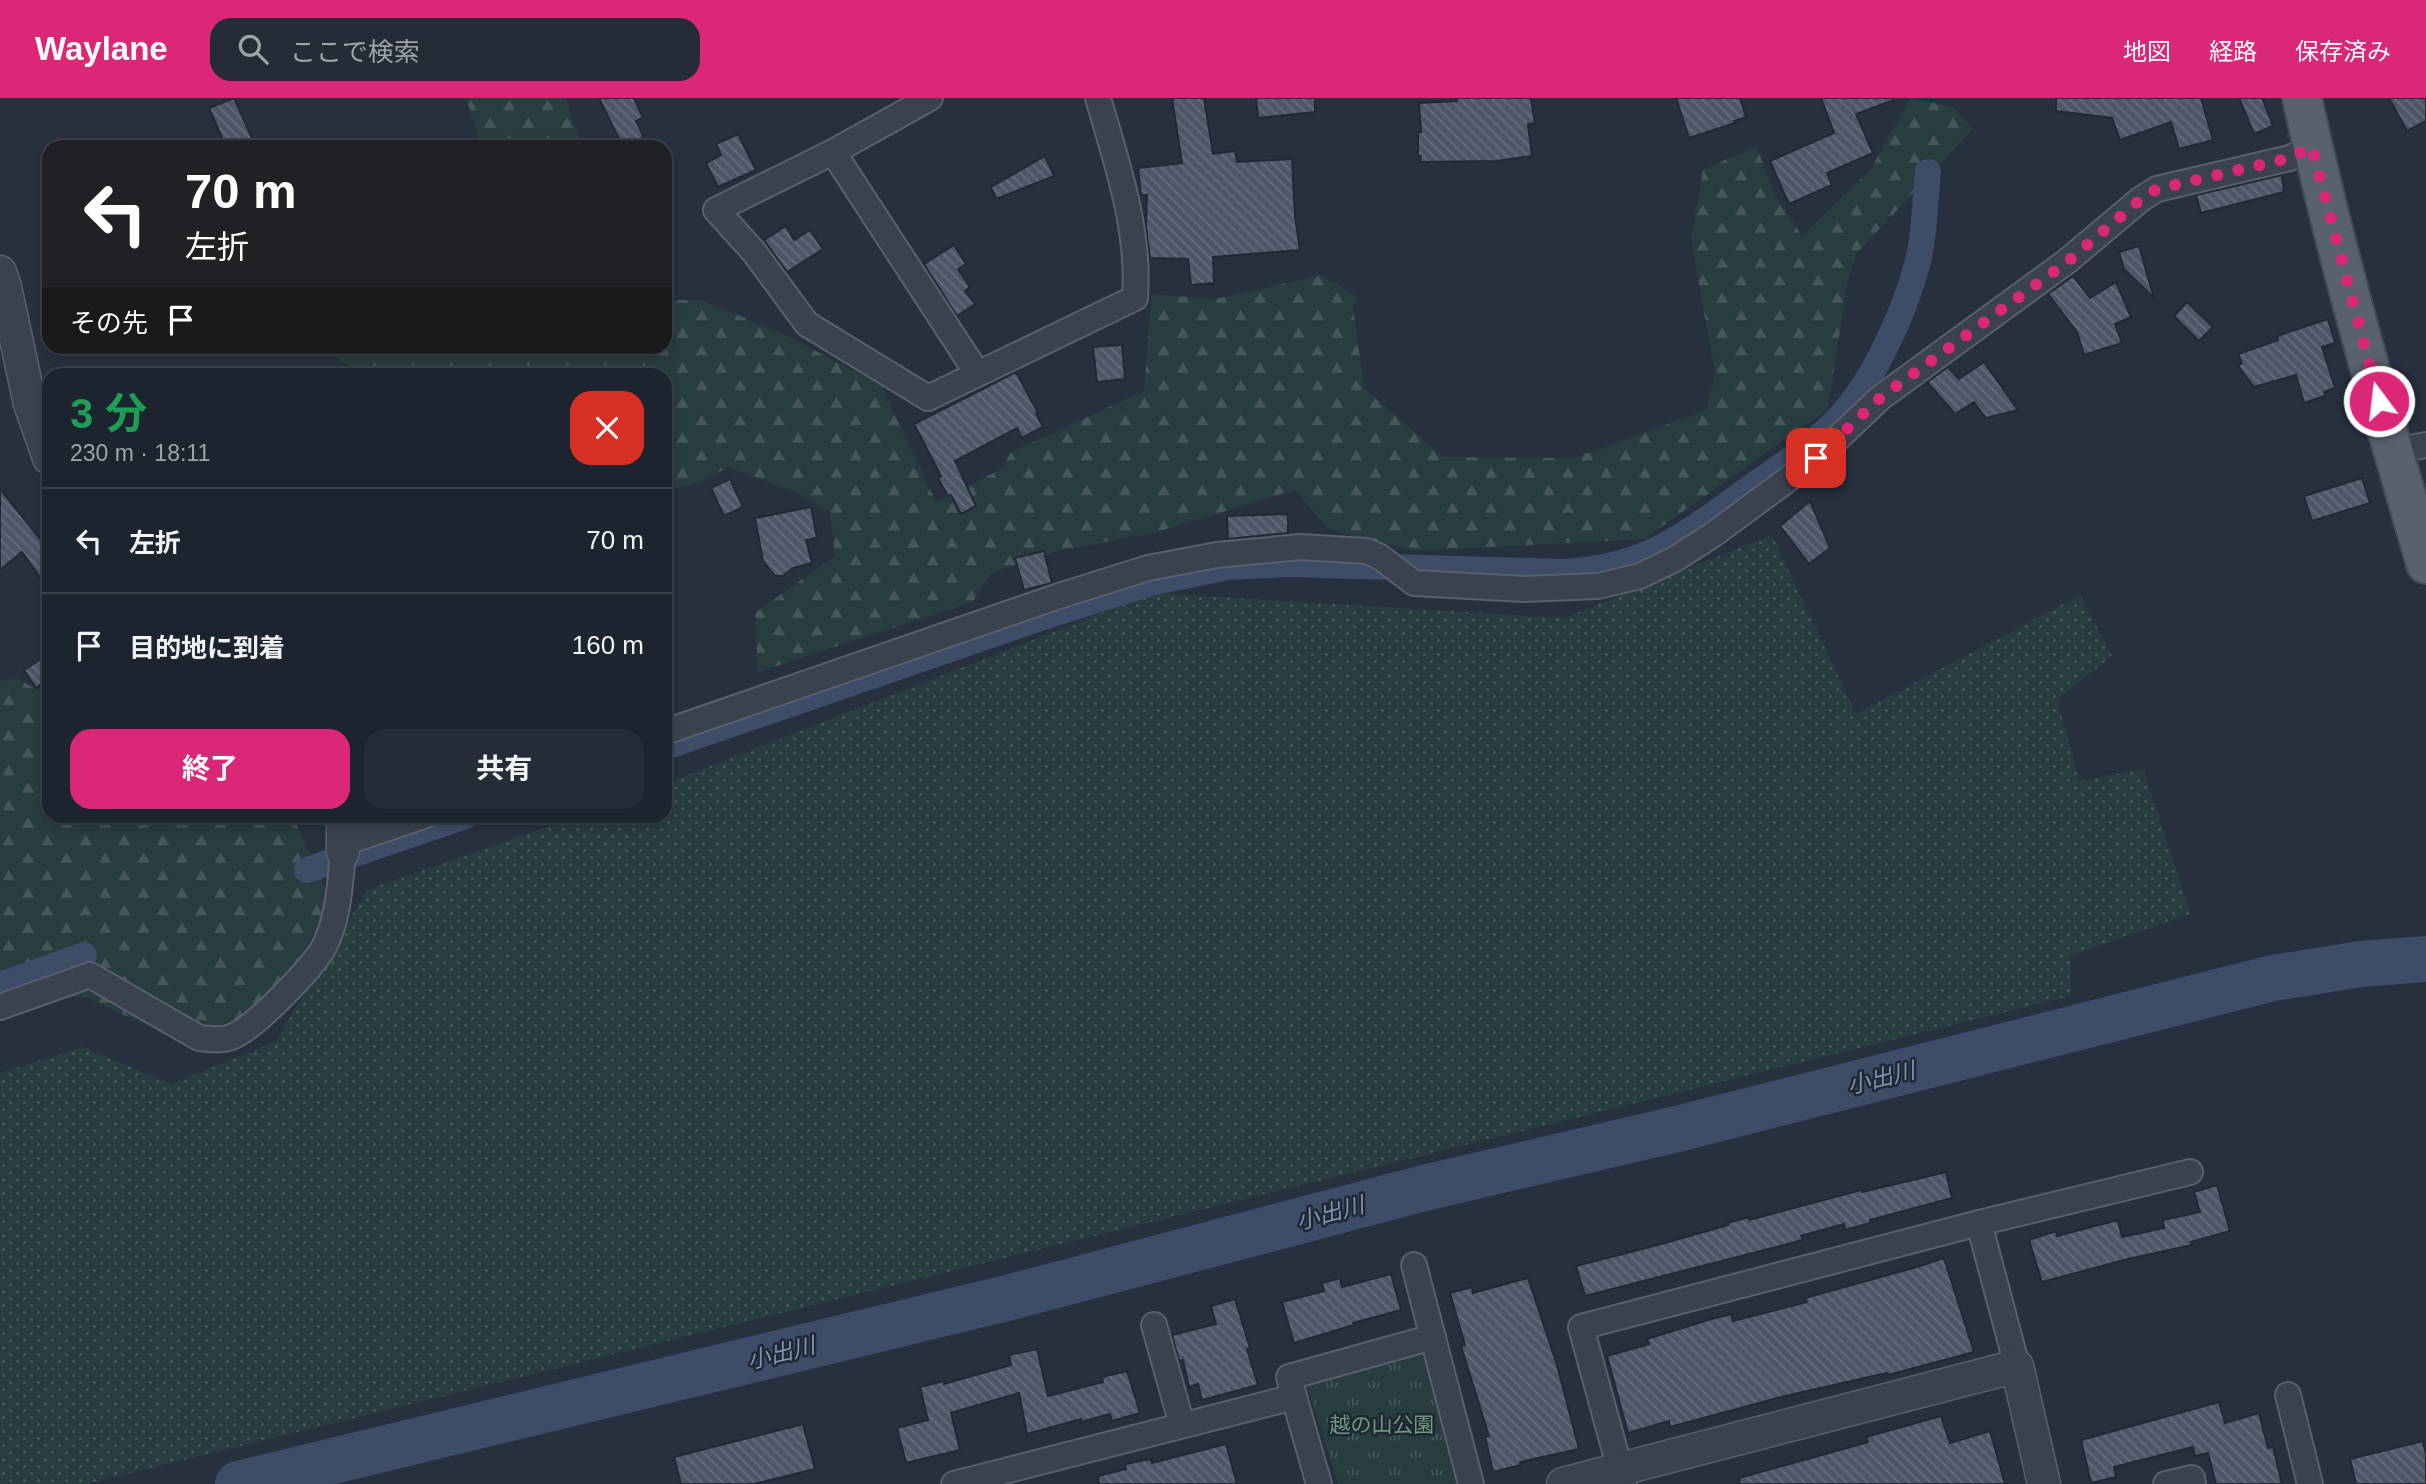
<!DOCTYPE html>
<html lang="ja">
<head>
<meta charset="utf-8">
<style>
	body { margin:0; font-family:Arial,"Noto Sans JP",sans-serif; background:#252c37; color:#f1f3f6; height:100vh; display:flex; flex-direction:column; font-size:26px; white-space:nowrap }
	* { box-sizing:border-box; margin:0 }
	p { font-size:23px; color:#a0a4aa }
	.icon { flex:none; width:38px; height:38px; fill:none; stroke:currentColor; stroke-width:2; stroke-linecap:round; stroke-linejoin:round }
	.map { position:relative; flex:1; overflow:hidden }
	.details { position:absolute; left:42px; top:270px; width:630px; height:455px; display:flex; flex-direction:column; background:#1c242f; border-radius:21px; box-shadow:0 4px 10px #0003,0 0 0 2px #3a414b }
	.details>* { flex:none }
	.banner { position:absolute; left:42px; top:42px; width:630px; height:214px; border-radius:21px; box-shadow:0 4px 10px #0003,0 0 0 2px #3a414b; background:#202124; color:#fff; overflow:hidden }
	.pin { position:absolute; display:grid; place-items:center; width:60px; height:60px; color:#fff; margin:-30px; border-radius:14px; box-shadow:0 4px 10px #0006 }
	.me { position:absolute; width:77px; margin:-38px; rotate:345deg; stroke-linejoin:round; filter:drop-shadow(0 0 5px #0008) }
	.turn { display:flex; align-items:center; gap:24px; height:147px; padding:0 28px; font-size:32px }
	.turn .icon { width:91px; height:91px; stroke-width:2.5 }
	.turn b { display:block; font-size:49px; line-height:60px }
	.then { display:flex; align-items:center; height:66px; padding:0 28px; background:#0003; gap:14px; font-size:26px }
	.round { display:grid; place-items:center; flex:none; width:74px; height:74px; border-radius:21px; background:#252c37 }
	.head { display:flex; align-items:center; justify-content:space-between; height:119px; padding:0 28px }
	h1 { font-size:42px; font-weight:700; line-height:52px; color:#1e9e55 }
	.button { display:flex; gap:14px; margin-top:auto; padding:14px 28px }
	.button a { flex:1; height:80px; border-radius:21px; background:#db2777; color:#fff; font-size:28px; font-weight:700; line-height:80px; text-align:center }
	.button a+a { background:#252c37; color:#f1f3f6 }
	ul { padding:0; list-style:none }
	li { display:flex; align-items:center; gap:21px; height:105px; padding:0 28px; border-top:2px solid #3a414b }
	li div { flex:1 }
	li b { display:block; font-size:26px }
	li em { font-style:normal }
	header { display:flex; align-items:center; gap:42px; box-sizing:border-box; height:98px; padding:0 35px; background:#db2777; color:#fff }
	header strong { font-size:33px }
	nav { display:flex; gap:38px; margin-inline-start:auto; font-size:24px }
	.search { width:490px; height:63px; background:#252c37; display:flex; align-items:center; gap:18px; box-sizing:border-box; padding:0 24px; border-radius:21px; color:#a0a4aa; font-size:26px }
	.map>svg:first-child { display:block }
</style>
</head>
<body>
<header>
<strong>Waylane</strong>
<div class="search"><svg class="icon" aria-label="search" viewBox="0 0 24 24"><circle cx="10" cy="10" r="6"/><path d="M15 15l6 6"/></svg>ここで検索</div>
<nav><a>地図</a><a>経路</a><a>保存済み</a></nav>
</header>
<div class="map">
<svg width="2426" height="1386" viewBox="0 0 2426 1386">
	<defs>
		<pattern id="grass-dots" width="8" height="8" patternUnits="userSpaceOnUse" patternTransform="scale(1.75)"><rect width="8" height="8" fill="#283d40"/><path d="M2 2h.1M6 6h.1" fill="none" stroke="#45575a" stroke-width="1.8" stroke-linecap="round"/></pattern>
		<pattern id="forest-firs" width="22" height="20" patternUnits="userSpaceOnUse" patternTransform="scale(1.75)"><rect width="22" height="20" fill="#283d40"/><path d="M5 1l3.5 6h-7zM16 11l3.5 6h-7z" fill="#45575a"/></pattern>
		<pattern id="park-tufts" width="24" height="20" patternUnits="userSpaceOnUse" patternTransform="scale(1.75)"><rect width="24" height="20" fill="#283d40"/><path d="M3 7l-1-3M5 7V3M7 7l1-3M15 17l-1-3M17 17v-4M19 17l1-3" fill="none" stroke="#45575a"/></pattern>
		<pattern id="building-back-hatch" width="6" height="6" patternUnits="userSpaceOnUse" patternTransform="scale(1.75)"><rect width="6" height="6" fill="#4d5768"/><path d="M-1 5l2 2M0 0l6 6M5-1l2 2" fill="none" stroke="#646d7c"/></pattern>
	</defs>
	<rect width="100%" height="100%" fill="#26303f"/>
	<!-- grass -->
	<path fill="url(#grass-dots)" d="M1772 437 1856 616 2080 497 2112 558 2057 602 2080 683 2143 671 2191 816 2070 858 2071 898 86 1386H0V975L83 949 171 986 275 944 367 792 578 718H665V686L1153 495 1564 520Z"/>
	<!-- forest -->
	<g fill="url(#forest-firs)">
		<path d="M466 0H566L581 49H471L479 40Z"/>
		<path d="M1910 0 1953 9 1973 31 1857 155 1847 186 1828 311 1644 441 1413 453 1328 431 1295 392 1153 435 1062 452 990 475 973 504 758 574 755 515 835 458 830 414 797 395 729 369 698 385 667 392 665 389V276H362L319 249 665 248V202H701L783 236 881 287 936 404 1001 371 1011 354 1144 293 1152 196 1215 201 1322 177 1358 199 1353 209 1364 290 1443 359 1574 360 1706 312 1715 276 1691 141 1703 72 1756 48 1777 100 1802 138 1871 71Z"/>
		<path d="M16 580 49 598V718H287L295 722 331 804 298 864 237 924 186 946 86 899 0 898V583Z"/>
	</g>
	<!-- park -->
	<path fill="url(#park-tufts)" d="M1423 1253 1460 1386H1338L1306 1285Z"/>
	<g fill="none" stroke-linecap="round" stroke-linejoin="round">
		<!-- canal -->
		<g stroke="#3d4d67" stroke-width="26">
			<path d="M665 649 1049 517 1150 485 1228 469 1288 466 1564 474C1642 469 1675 444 1736 400 1769 376 1804 354 1833 326 1871 290 1905 214 1918 163 1925 135 1925 103 1928 74"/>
			<path d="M307 772 466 718"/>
			<path d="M0 887 84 857"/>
		</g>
		<!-- river -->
		<path stroke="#3d4d67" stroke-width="46" d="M238 1386 1011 1199 1424 1090 1673 1032 2273 880 2361 866 2426 861"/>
	</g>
	<!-- building -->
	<g fill="url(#building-back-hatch)" stroke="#212936" stroke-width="2">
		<path d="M234 0 256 49H226L209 10Z"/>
		<path d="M599 0H634L643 20 636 23 644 39 623 49Z"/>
		<path d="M1172 0H1204L1213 56 1235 53 1237 64 1292 61 1295 118 1300 152 1213 159 1214 185 1191 187 1188 161 1150 160 1146 128 1147 97H1141L1138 70 1182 65Z"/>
		<path d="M1256 0H1315V14L1258 20Z"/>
		<path d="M1456 0H1531L1535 25 1528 26 1532 58 1496 63 1420 64 1421 58H1418V34H1421L1419 5 1457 3Z"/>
		<path d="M1676 0H1740L1746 19 1734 23 1735 25 1689 40Z"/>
		<path d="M1821 0H1894V2L1856 16 1873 55 1827 75 1832 87 1789 106 1770 63 1834 35Z"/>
		<path d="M2056 0H2201L2213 42 2179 51 2171 24 2120 42 2112 20 2056 13Z"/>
		<path d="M2239 0H2262L2273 28 2254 36Z"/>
		<path d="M2389 0H2426V23L2407 33Z"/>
		<path d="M738 36 756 72 718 89 706 65 721 57 716 46Z"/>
		<path d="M1045 58 1054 78 996 101 991 89Z"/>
		<path d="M2282 77 2284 94 2201 115 2196 97Z"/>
		<path d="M786 128 794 142 810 132 823 151 787 174 764 142Z"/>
		<path d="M954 147 966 166 958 171 970 189 965 193 975 206 957 218 924 166Z"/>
		<path d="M2139 148 2154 200 2124 171 2119 154Z"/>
		<path d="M2073 178 2090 200 2116 184 2131 219 2115 226 2122 245 2084 257 2077 234 2048 196Z"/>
		<path d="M2187 204 2213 229 2199 243 2174 218Z"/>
		<path d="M2328 221 2335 245 2322 249 2335 290 2324 294 2325 298 2304 305 2296 277 2254 289 2238 268 2242 265 2238 256 2278 242 2277 238Z"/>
		<path d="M1122 247 1125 281 1097 284 1093 249Z"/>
		<path d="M1984 264 2018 312 1986 320 1974 304 1955 316 1927 284 1948 269 1959 281Z"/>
		<path d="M1016 274 1038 315 1036 316 1043 329 1022 340 1017 330 955 363 976 408 961 416 951 397 948 398 938 380 941 378 914 326Z"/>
		<path d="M2362 380 2370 405 2312 423 2304 398Z"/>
		<path d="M730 381 743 409 724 418 711 390Z"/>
		<path d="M0 391 49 452V492L22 454 0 472Z"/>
		<path d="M1810 403 1830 450 1809 466 1780 428Z"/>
		<path d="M811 409 817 440 806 442 812 465 793 470 783 478H775L763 463 755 420Z"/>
		<path d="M1288 416V435L1228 441 1227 418Z"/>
		<path d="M1044 453 1052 485 1024 492 1015 460Z"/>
		<path d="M49 556V581L36 590 24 572Z"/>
		<path d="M1946 1074 1952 1100 1870 1122V1125L1845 1132 1844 1126 1801 1138 1803 1142 1585 1198 1576 1168 1665 1145 1728 1127 1727 1125 1749 1119V1122L1861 1092 1862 1094Z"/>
		<path d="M2217 1087 2230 1133 2191 1144 2192 1147 2128 1161 2042 1184 2029 1142 2056 1133 2057 1138 2118 1122 2122 1139 2164 1130 2163 1122 2200 1114 2194 1094Z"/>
		<path d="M1944 1160 1974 1254 1888 1277 1887 1275 1781 1299 1670 1329 1669 1323 1628 1335 1607 1258 1649 1246 1647 1241 1708 1222 1731 1216 1733 1223 1807 1204 1805 1200 1917 1169Z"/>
		<path d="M1391 1176 1401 1212 1353 1225 1354 1227 1294 1245 1282 1204 1324 1193 1322 1185 1340 1180 1342 1189Z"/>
		<path d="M1528 1180 1557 1267 1579 1351 1520 1364 1521 1367 1493 1374 1485 1339 1489 1338 1461 1248 1465 1247 1450 1195 1472 1189 1473 1195Z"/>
		<path d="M1235 1201 1250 1250 1247 1251 1258 1287 1202 1302 1198 1286 1189 1289 1183 1262 1179 1263 1172 1237 1216 1226 1211 1208Z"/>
		<path d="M1037 1251 1048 1298 1103 1284 1102 1279 1127 1273 1140 1315 1112 1323 1110 1316 1081 1324V1321L1027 1336 1019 1295 951 1315 960 1352 906 1365 897 1330 928 1322 920 1289 944 1283V1286L1011 1267 1009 1257Z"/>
		<path d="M2219 1304 2225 1325 2259 1315 2268 1350 2273 1349 2282 1386H2216L2208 1355 2195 1358 2193 1349 2114 1369 2116 1379 2091 1385 2081 1342Z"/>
		<path d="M1941 1318 1950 1345 1990 1333 2005 1386H1740L1739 1380 1868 1344 1866 1339Z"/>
		<path d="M803 1326 815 1371 754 1386H681L674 1359Z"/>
		<path d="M2423 1343 2426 1357V1386H2356L2350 1361Z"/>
		<path d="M1226 1346 1237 1386H1099L1098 1378 1126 1371 1125 1366 1151 1361 1152 1365Z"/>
	</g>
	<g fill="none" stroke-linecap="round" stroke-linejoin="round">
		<!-- minor casing -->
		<g stroke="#58606d" stroke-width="28">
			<g id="minor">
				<path d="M930 0 833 54 716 112 754 154 807 226 928 300 1135 200C1140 131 1117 66 1098 0"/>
				<path d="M833 54 977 275"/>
				<path d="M2393 353 2426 347"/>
				<path d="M665 634 1059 498 1148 470 1217 457 1300 449 1367 453 1380 459 1414 485 1524 491 1598 488 1640 478 1675 461 1711 438 1817 360 1880 300 2066 164 2141 101 2157 91 2290 60 2312 49"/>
				<path d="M344 745 424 718"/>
				<path d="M0 909 90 877 199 940C210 941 221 943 231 939 253 932 312 870 324 849 339 819 340 786 343 754"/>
				<path d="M1979 1125 2017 1268"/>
				<path d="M1414 1167 1471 1386"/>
				<path d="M1154 1227 1182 1327"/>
				<path d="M2288 1297 2310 1386"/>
				<path d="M1294 1299 1319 1386"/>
				<path d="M954 1386 1294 1299 1289 1279 1433 1239"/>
				<path d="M1624 1386 1581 1229 1979 1125 2190 1074"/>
				<path d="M2166 1386 2192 1380 2193 1386"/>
			</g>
		</g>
		<!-- tertiary casing -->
		<g stroke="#58606d" stroke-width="35">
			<g id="tertiary">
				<path d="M0 174 5 189 30 306 49 360"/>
				<path d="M343 754V718"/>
				<path d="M1563 1386 2017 1268 2044 1386"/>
			</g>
		</g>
		<!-- primary casing -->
		<g stroke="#444b58" stroke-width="42">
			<path id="primary" d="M2302 0C2336 157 2381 312 2426 466"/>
		</g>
		<!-- minor -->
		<use href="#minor" stroke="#3b424f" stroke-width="24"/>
		<!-- tertiary -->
		<use href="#tertiary" stroke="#3b424f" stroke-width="32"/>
		<!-- primary -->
		<use href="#primary" stroke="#59616f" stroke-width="38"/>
	</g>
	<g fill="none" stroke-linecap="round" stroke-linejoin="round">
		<!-- route -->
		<path stroke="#db2777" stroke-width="12" stroke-dasharray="0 21.6" d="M1816 360 1880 300 2067 164 2141 101 2157 91 2290 60 2312 49 2379 303"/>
	</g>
	<g text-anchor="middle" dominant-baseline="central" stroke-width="5" stroke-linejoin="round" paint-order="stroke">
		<!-- park labels -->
		<g font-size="21" fill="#6f9a7a" stroke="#1f2735">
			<text x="1382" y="1326">越の山公園</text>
		</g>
		<!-- water labels -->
		<g font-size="23" font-style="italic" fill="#8093b0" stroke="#1f2735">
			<text transform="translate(1881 980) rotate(-14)">小出川</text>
			<text transform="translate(1330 1115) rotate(-15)">小出川</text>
			<text transform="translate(781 1255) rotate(-14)">小出川</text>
		</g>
	</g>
</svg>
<div class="pin" style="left:1816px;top:360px;background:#d93025"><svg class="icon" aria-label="arrive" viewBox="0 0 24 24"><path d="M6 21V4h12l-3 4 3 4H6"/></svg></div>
<svg class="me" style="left:2379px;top:303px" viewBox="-20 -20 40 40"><circle r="17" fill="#db2777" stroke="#fff" stroke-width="3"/><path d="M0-11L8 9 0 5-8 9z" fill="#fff"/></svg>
<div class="banner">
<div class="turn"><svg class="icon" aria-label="left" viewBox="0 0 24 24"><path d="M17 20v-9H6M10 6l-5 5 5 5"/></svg><div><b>70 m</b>左折</div></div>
<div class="then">その先<svg class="icon" aria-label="arrive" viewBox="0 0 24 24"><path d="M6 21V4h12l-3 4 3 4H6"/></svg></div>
</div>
<section class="details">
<div class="head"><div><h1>3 分</h1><p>230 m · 18:11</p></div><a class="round" style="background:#d93025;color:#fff"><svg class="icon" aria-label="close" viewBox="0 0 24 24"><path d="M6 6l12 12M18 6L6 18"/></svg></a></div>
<ul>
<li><svg class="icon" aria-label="left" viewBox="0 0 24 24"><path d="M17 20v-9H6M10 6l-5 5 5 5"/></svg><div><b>左折</b></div><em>70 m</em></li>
<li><svg class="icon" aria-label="arrive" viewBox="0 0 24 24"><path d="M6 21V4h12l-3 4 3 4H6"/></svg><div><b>目的地に到着</b></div><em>160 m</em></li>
</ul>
<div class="button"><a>終了</a><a>共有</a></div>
</section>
</div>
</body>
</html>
